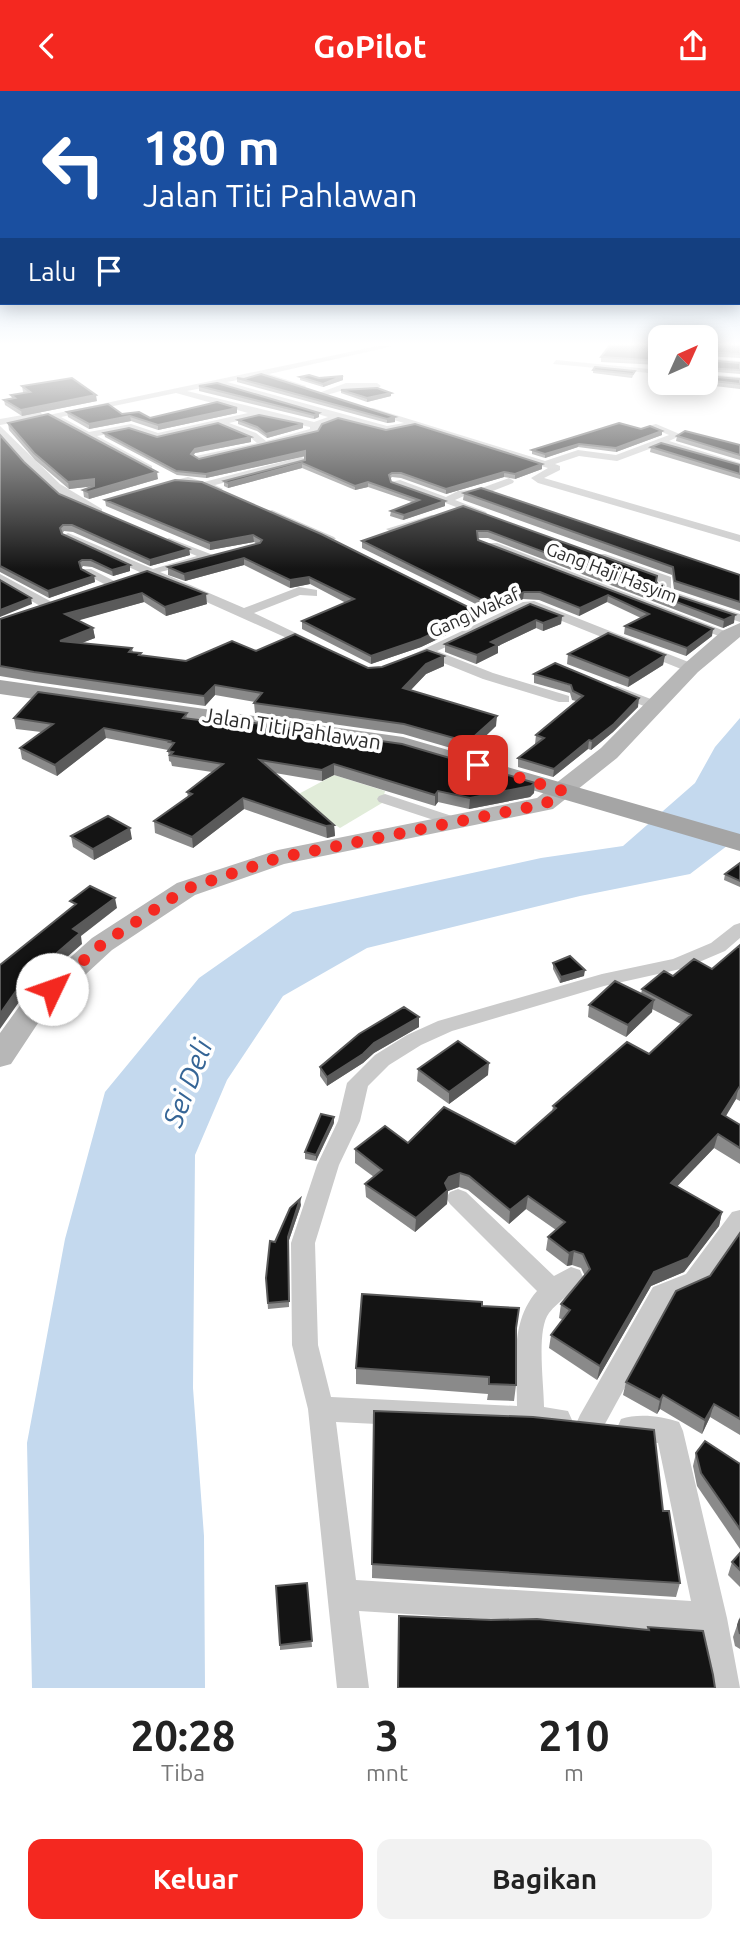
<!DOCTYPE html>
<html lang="id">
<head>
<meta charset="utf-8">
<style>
	body { margin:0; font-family:Ubuntu,sans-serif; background:#f2f2f2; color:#222; height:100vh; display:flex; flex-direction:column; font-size:26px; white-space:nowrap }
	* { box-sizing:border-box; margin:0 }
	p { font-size:23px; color:#767676 }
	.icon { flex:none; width:38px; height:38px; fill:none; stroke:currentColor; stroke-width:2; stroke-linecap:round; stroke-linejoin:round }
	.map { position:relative; height:1597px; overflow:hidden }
	.drawer { display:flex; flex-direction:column; background:#fff; flex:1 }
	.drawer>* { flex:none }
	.guide { position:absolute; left:0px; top:0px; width:740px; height:214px; box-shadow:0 4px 18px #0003; background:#1a4fa0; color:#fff; overflow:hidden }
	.needle { width:46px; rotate:45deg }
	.controls { position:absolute; left:648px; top:234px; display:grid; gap:14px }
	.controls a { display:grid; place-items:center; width:70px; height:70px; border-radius:14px; background:#fff; box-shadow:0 4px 18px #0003; font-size:35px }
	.pin { position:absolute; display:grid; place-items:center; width:60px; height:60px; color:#fff; margin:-30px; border-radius:14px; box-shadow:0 4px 10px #0006 }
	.me { position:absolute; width:77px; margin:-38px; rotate:48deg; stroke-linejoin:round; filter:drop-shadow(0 0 5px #0008) }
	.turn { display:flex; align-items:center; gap:24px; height:147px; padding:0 28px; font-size:32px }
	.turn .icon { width:91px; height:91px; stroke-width:2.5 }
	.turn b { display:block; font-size:49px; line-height:60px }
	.then { display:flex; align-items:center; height:66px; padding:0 28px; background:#0003; gap:14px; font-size:26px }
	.eta { display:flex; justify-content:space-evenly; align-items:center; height:119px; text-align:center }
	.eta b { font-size:42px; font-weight:600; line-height:49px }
	.cta { display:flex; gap:14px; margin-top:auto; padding:14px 28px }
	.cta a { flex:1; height:80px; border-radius:14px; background:#f42820; color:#fff; font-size:28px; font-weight:600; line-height:80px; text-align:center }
	.cta a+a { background:#f2f2f2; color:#222 }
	header { display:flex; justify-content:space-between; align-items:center; height:91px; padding:0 28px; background:#f42820; color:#fff; font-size:32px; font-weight:600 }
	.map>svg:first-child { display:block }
</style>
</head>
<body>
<header><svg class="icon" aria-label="back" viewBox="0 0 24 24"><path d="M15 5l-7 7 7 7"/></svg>GoPilot<svg class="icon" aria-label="share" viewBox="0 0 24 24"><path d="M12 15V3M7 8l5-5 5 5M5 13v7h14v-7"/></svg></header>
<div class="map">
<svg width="740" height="1597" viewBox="0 0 740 1597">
	<rect width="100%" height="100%" fill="#fff"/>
	<!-- green -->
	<path fill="#e1ecd9" d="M334 684 385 700 382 712 340 737 293 706Z"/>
	<!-- water -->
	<path fill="#c4d9ee" d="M740 627V745L690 783 580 805 367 857 283 905 227 989 195 1064 193 1297 204 1445 205 1597H32L27 1352 65 1148 105 1001 199 887 293 821 541 767 623 755 695 692 715 656Z"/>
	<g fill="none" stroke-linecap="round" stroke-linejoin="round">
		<!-- street -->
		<g fill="#cacaca" fill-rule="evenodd">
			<path d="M383 254H398L269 283 306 295 303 300 259 285 227 291 387 335 404 332 370 322V318L373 317 545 370 578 359 616 364 669 344 648 335 656 333 682 344 669 350 740 372V378L660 354 617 370 579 365 555 373 560 375V379L544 387 740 444V451L538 392 531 387 548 377 414 336 387 341 338 329 320 335 318 342 199 370 194 367 196 365 257 352 250 346 218 334 157 348 130 339 97 345 152 375V379L149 380 52 328 31 333 27 329 0 334V328L40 321 44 325ZM217 294 328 326 314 331 187 300ZM176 302 248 322 158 342 131 333 89 341 61 326ZM259 325 310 336V338L266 350 256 342 229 332Z"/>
			<path d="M705 267 740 270V274L705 271Z"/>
			<path d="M556 269 660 279V283L553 273Z"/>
			<path d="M705 283 740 286V290L705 287Z"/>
			<path d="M346 292H377L381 295 377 298H347L320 306 316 303Z"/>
			<path d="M0 335 60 393 102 418V422C72 425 18 365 0 344Z"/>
			<path d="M301 366 304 367V371L215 394 223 398 218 401 188 392 160 397 155 394 188 386 204 391Z"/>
			<path d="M509 387 514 390 513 392 485 403 464 405 455 409 486 421 487 423 482 426 391 391 400 389 446 406 458 400 479 398Z"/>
			<path d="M272 419 334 446 336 448 326 450 268 424V420Z"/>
			<path d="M432 424 437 427 436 429 391 441 386 438Z"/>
			<path d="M68 442 153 478 197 465 165 452 163 450 169 447 213 464V468L160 481 244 517 299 496 317 499V505L300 504 254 522 321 554 314 558 309 557 64 447 62 445Z"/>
			<path d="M489 452H497L735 544 729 548 724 547 489 456Z"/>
			<path d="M597 463H605L671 486V500L740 523V531L662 505 657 496 660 491 597 467Z"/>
			<path d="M83 478H91L118 492 108 495 83 482Z"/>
			<path d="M0 483 50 510 52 513 46 517 42 516 0 492Z"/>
			<path d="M534 510 696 574 698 577 691 581 686 580 532 518 437 560 493 582 569 605V611H559L483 588 426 565 408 573 401 569 523 511Z"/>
			<path d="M617 595 661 612 663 615 656 619 651 618 612 602V596Z"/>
			<path d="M385 703 461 728 463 731 455 736 379 711 377 708 379 705Z"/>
			<path d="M740 832V847L725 860 685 877 604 895 452 940 421 954 389 974 368 995 360 1030 339 1074 315 1152 318 1254 331 1306 517 1315C517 1275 509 1232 537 1200L450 1113 446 1107 450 1101 458 1098 466 1101 554 1185 571 1176 580 1179 583 1186C576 1201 559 1209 549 1222 536 1239 544 1293 544 1316L568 1320 572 1329 568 1338 558 1342 336 1331 356 1489 691 1510 658 1352 631 1350 621 1346 617 1337 621 1328C638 1322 662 1325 679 1331L683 1340 727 1527 740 1597H709L697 1541 359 1520 369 1597H337L308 1318 292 1254 291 1152 317 1074 338 1030 347 992 375 964 407 944 438 930 602 883 673 868 711 852 734 834Z"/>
			<path d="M740 1119V1146L704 1197 671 1212 600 1342 590 1346 580 1342 576 1333 580 1324 653 1196 686 1183 732 1121Z"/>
		</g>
		<!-- secondary -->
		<path fill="#b7b7b7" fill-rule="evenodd" d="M740 532V546L698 581 617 667 553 718 284 773 195 804 112 859 46 920 11 973 0 976V942L26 906 92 847 177 792 278 759 537 707 601 657 684 573 722 540Z"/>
		<!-- primary -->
		<path fill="#a5a5a5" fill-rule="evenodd" d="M0 589 403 646 740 743V760L402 661 0 603Z"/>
	</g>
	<!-- wall -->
	<g fill="#8a8a8a">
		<path d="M660 254V274L601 271V266Z"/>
		<path d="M705 254H740V267L705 265Z"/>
		<path d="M705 269 740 272V283L705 280Z"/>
		<path d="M593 279 635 280 632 287 593 282Z"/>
		<path d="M705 285 740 288V298L689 292H705Z"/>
		<path d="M300 286 319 287 343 289 323 296 300 289Z"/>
		<path d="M237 287 395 326V331L387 332 237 291Z"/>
		<path d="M22 295 97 310 22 325 5 314 4 309 12 307 11 304 25 302 23 301Z"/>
		<path d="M199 295 319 322V326L314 328 199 300Z"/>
		<path d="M341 299 391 302V305L367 311 341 302Z"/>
		<path d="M237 317V322L158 339 131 330 89 338 68 326 67 321 122 323 150 327Z"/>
		<path d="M238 329 303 337 267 347 257 340 238 333Z"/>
		<path d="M8 332 158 388 89 408 84 406 83 399 94 395 69 398 35 369 9 339Z"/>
		<path d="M641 338 662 344 616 361 578 356 545 367 532 363V359Z"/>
		<path d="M386 339 542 373V378L515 388 504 386 446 403 401 387 392 386 390 388 391 391 445 415 403 429 390 425 391 420 412 411 368 396 355 399 302 377 228 397 224 395V390L305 369V365L206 387 177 384 105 346 104 342 157 346H251V351L195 362 194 364 199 368Z"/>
		<path d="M0 344 24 371 59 403 189 458 190 464 150 475 73 441 64 440 62 443 130 474V480L113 485 92 476 83 475 81 478 94 485 95 491 49 507 0 481Z"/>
		<path d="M677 345 740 354V369L676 350Z"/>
		<path d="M651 356 740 374V388L650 361Z"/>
		<path d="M175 389 478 529 421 556 371 573 302 538V530L346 512 310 493 290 497 244 474 185 490 168 484V476L257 453 254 451 210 459 106 415 105 409Z"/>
		<path d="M464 402 740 484V520L674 498 672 484 463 409Z"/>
		<path d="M463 415 656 491 662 500 734 532 723 537 488 447H478V449L712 545 686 565 624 543 625 535 641 527 607 511 579 525 539 509 523 508 494 522 362 457V450Z"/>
		<path d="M147 480 207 513 166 525 144 511 78 529 93 537 95 547 81 552 132 557 133 561 141 565 186 570 256 560 368 577 382 576 444 565V575L426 583 410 600 496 635 468 662 403 643 255 622 254 612 255 611 215 604 205 615 36 591 0 585V528Z"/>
		<path d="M530 513 562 525 561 533 543 540 536 537 498 555V562L476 573 445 561V553Z"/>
		<path d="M568 563 665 564 663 574 628 596 567 573Z"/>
		<path d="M534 583 638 616 613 641 591 659 588 658 553 686 518 676V667L536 653H535L536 644 576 610 572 609 570 602 534 592Z"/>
		<path d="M187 622V627L534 702 530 706 469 718 438 711 435 715 334 684 322 690 275 682 334 734 335 745 327 747 244 718 193 757 155 742 154 730 188 706 187 701 212 681 172 675 171 671 169 670 168 659 106 647 57 685 22 668 20 657 41 641 16 638 14 627Z"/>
		<path d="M71 745 132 748 94 769 73 756Z"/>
		<path d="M740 772V796L724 789 725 783Z"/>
		<path d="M740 854V1010L736 1008 725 1025 740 1034V1073L714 1057 677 1095 722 1121 719 1135 684 1181 651 1195 597 1289 549 1257 551 1244 563 1229 559 1227 561 1213 585 1185 581 1177 572 1174 567 1175 546 1159 548 1146 556 1139 526 1118 509 1133 468 1099 459 1096 448 1100 447 1113 415 1141 366 1106 365 1093 374 1086 355 1072V1058L408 1052 515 1053 552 1021 553 1015 649 963 681 933 652 918V921L626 946 588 926 589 914 641 903 642 898 673 885 712 878Z"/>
		<path d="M553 872 584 885 560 892 553 878Z"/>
		<path d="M419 926V936L374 962 363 972 327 995 320 985V976Z"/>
		<path d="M418 978 488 984 449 1013 417 990Z"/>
		<path d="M334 1032 316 1070 305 1068V1061Z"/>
		<path d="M301 1114 288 1152 289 1216 268 1218 266 1187 275 1151Z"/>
		<path d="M740 1142V1344L710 1326 702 1343 660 1318 657 1323 623 1304 626 1291 710 1185Z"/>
		<path d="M482 1215 516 1242V1294L514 1310 487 1309 488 1303 356 1293V1277Z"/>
		<path d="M374 1320 663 1420 680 1492 676 1506 372 1487Z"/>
		<path d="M696 1362 740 1373V1458L697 1395 693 1375Z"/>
		<path d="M740 1463V1496L728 1484 732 1471Z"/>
		<path d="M307 1492 312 1556 280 1559V1554Z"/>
		<path d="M740 1526V1558L735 1555 733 1546Z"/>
	</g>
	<!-- shaded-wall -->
	<g fill="#5a5a5a">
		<path d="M343 285V289L323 296V293Z"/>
		<path d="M391 302V305L367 311V307Z"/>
		<path d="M96 304 97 310 22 325 21 319Z"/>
		<path d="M237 317V322L158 339V334Z"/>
		<path d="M319 322V326L314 328V324Z"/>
		<path d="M130 325 131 330 89 338V333Z"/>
		<path d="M395 326V331L387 332V328Z"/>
		<path d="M303 333V337L267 347 266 343Z"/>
		<path d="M662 340V344L616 361V357Z"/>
		<path d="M251 346V351L195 362 191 367V363L195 358Z"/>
		<path d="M579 353 578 356 545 367V363Z"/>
		<path d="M305 360 306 365 206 387V383Z"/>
		<path d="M302 372V377L228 397V392Z"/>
		<path d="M542 373V378L515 388V383Z"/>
		<path d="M157 381 158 388 89 408 88 401Z"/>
		<path d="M504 381V386L446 403V398Z"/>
		<path d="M94 388 95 395 69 398 68 391Z"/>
		<path d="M368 391V396L355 399V395Z"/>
		<path d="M445 410V415L403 429 404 424Z"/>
		<path d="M253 444 254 451 210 459V452Z"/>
		<path d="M189 458 190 464 150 475V469Z"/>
		<path d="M244 467V474L185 490 184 483Z"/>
		<path d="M130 474V480L113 485 112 479Z"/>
		<path d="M94 485 95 491 49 507 48 500Z"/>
		<path d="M309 486 310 493 290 497V489Z"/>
		<path d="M524 501 523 508 494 522V515Z"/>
		<path d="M142 502 144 511 66 533 65 523Z"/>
		<path d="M206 503 207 513 166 525 165 516Z"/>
		<path d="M608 504 607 511 579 525 580 517Z"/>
		<path d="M31 507 32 513 0 526V519Z"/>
		<path d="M478 521V529L421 556 371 573V565Z"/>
		<path d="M735 524 734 532 723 537 724 529Z"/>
		<path d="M562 525 561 533 543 540V532Z"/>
		<path d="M536 529V537L498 555V562L476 573 477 564 491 551Z"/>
		<path d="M93 537 95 547 61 560 60 550Z"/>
		<path d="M713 538 712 545 686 565 687 557Z"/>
		<path d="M665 564 663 574 628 596 629 587Z"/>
		<path d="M444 565V575L426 583 403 607V597L426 573Z"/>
		<path d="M215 594V604L205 615 204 605Z"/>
		<path d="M639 607 638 616 613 641 591 659 592 650Z"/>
		<path d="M497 625 496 635 468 662V651Z"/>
		<path d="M104 637 106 647 57 685 55 674Z"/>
		<path d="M589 649 588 658 553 686 554 678Z"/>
		<path d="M334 673V684L322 690V679Z"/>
		<path d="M535 692 534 702 530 706 469 718 470 707Z"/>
		<path d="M438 700V711L435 715V704Z"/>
		<path d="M243 707 244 718 193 757 192 746Z"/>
		<path d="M334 734 335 745 327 747 326 735Z"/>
		<path d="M130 737 132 748 94 769 93 758Z"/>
		<path d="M115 807 117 817 81 845 82 853 24 904 0 938V923L21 893 73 838Z"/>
		<path d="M585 879 584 885 560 892 561 886Z"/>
		<path d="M654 909 652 921 626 946 628 934Z"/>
		<path d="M419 926V936L374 962 363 972 327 995V986L374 952Z"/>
		<path d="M489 972 488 984 449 1013V1001Z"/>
		<path d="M739 994 736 1008 719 1037 722 1023Z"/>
		<path d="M334 1026V1032L316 1070V1064Z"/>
		<path d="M718 1043 714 1057 668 1105 671 1092Z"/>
		<path d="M460 1082 459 1096 448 1100 447 1113 415 1141 416 1127 449 1086Z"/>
		<path d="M528 1105 526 1118 509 1133 510 1119Z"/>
		<path d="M300 1108 301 1114 288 1152 289 1216 288 1146Z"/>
		<path d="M722 1121 719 1135 684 1181 651 1195 597 1289 600 1275 654 1181Z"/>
		<path d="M574 1160 572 1174 567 1175 569 1162Z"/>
		<path d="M663 1304 660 1318 657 1323 660 1309Z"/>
		<path d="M714 1313 710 1326 702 1343 705 1329Z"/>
	</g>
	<!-- building -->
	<g fill="#141414" stroke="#5a5a5a" stroke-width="2">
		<path d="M610 254H660V270L601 266Z"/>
		<path d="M705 254H740V263L705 261Z"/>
		<path d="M705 269 740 272V279L705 277Z"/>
		<path d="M595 276 635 280 633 283 593 279Z"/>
		<path d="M261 283 395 326 387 328 237 287 244 288Z"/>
		<path d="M309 284 319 287 343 285 323 293 300 286Z"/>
		<path d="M705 285 740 288V293L705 289Z"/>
		<path d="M72 287 96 304 21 319 4 309 15 307 11 304 30 301 22 295Z"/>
		<path d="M217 292 319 322 314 324 199 295Z"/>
		<path d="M377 297 391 302 367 307 341 299Z"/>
		<path d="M217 311 237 317 158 334 130 325 89 333 67 321 108 313 122 323 139 321 150 327Z"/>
		<path d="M48 323 157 381 88 401 83 399 94 395V388L68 391 34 362 8 332Z"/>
		<path d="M259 324 303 333 266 343 257 336 238 329Z"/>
		<path d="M338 327 386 339 415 333 542 373 515 383 504 381 446 398 401 382H392L389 384 391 391 445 410 404 424 391 420 419 409 368 391 355 395 302 372 228 392 224 390 305 369V360L206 383 176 380 104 342 129 337 157 346 218 332 251 346 195 358 191 363 199 368 318 340 322 333Z"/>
		<path d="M619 332 641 338 650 335 662 340 616 357 579 353 545 363 532 359Z"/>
		<path d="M685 340 740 354V364L677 345Z"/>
		<path d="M0 344 24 371 59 403 189 458 150 469 72 434H63L60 437 62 443 130 474 112 479 91 469H82L79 471 81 478 94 485 48 500 0 475Z"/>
		<path d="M661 352 740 374V383L651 356Z"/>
		<path d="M175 389 202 391 321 443 478 521 421 548 371 565 302 530 354 508 309 486 290 489 244 467 184 483 168 476 260 452 262 449 253 444 210 452 105 409Z"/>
		<path d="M481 397 740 484V511L675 490 673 476 464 402Z"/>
		<path d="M463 415 657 485 656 490 662 500 735 524 724 529 488 440H477L478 449 713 538 687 557 625 535 649 523 608 504 580 517 540 501H524L494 515 362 450Z"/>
		<path d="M147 480 206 503 165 516 142 502 65 523 93 537 60 550 132 557 129 561 141 562 139 564 186 570 232 550 256 560 295 543 368 577 382 576 427 559 444 565 426 573 403 597 497 625 468 651 404 633 254 612 262 602 215 594 204 605 34 581 0 575V528Z"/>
		<path d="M0 489 31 507 0 519Z"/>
		<path d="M530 513 562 525 543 532 536 529 491 551 498 554 477 564 445 553Z"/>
		<path d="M608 542 665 564 629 587 568 563Z"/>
		<path d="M555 572 639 607 614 633 592 650 589 649 554 678 518 667 544 647 536 644 583 605 573 600 571 594 534 583Z"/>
		<path d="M38 601 187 622 183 627 237 634 240 630 402 653 535 692 531 695 470 707 438 700 435 704 334 673 322 679 260 669 334 734 326 735 243 707 192 746 154 730 192 703 187 701 223 673 170 664 173 661 168 660 174 652 169 651 170 650 104 637 55 674 20 657 53 633 14 627Z"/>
		<path d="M108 725 130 737 93 758 71 745Z"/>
		<path d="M740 772V790L725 783Z"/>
		<path d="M90 795 115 807 73 838 80 842 21 893 0 923V874L76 813 70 810Z"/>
		<path d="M740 854V995L722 1023 740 1034V1057L718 1043 671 1092 722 1121 688 1167 654 1181 600 1275 551 1244 570 1219 561 1213 590 1178 583 1163 574 1160 569 1162 548 1146 565 1131 528 1105 510 1119 469 1085 460 1082 449 1086 445 1092 448 1099 416 1127 365 1093 382 1079 355 1058 385 1035 408 1052 444 1016 515 1053 556 1017 553 1015 627 951 649 963 691 924 642 898 664 880 673 885 694 868 712 878Z"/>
		<path d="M570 865 585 879 561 886 553 872Z"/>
		<path d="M615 890 654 909 628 934 589 914Z"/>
		<path d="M404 916 419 926 374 952 363 963 327 986 320 976 359 943Z"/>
		<path d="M458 950 489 972 449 1001 418 978Z"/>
		<path d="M321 1023 334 1026 316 1064 305 1061Z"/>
		<path d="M300 1108 288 1146 289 1210 268 1212 266 1187 270 1150 275 1151 290 1117Z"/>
		<path d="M740 1142V1328L714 1313 705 1329 663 1304 660 1309 626 1291 676 1200 710 1185Z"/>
		<path d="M362 1203 482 1211V1215L519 1217 516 1237V1294L489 1293V1286L356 1277Z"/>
		<path d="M374 1320 533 1326 654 1339 663 1420H669L680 1492 372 1473Z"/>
		<path d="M705 1350 740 1373V1438L701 1382 696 1362Z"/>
		<path d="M740 1462V1479L732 1471Z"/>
		<path d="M307 1492 312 1550 280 1554 276 1495Z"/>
		<path d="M399 1525 491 1529 537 1528 649 1539 648 1536 703 1540 713 1584 715 1597H398Z"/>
		<path d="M740 1528V1543L738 1534Z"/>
	</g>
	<!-- sky -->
	<linearGradient id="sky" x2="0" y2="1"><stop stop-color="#99c3ea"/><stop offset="0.53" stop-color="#fff"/><stop offset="1" stop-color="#fff" stop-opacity="0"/></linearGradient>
	<rect width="740" height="478" fill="url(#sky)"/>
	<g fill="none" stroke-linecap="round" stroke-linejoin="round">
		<!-- route -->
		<path stroke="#f42820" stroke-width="12" stroke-dasharray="0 21.6" d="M52 898 102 853 186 798 278 767 545 713 563 700 478 674"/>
	</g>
	<g text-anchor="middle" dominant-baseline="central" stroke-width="7" stroke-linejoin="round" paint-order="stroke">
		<!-- far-street labels -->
		<g font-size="18" fill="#2d2d2d" stroke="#fff">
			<text transform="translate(612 481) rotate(21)">Gang Haji Hasyim</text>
			<text transform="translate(474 521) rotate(-24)">Gang Wakaf</text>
		</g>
		<!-- street labels -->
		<g font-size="21" fill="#2d2d2d" stroke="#fff">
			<text transform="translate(292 637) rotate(9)">Jalan Titi Pahlawan</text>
		</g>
		<!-- near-water labels -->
		<g font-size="28" font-style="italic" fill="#356596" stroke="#fff">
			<text transform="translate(187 992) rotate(-69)">Sei Deli</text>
		</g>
	</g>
</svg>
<div class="controls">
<a><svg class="needle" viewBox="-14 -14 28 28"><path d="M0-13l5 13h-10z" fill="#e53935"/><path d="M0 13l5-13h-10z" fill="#767676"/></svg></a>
</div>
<div class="pin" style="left:478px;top:674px;background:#d93025"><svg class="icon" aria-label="arrive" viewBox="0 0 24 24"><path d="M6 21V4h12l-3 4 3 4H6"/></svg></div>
<svg class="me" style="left:52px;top:898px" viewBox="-20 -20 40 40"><circle r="19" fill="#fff"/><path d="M0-13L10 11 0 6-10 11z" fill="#f42820"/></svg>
<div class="guide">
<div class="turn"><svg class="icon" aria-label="left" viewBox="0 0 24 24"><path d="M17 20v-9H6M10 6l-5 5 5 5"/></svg><div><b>180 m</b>Jalan Titi Pahlawan</div></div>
<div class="then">Lalu<svg class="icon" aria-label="arrive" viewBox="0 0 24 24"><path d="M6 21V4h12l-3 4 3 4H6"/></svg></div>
</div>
</div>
<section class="drawer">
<div class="eta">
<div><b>20:28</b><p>Tiba</p></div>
<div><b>3</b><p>mnt</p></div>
<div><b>210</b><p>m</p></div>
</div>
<div class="cta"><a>Keluar</a><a>Bagikan</a></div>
</section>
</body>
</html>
